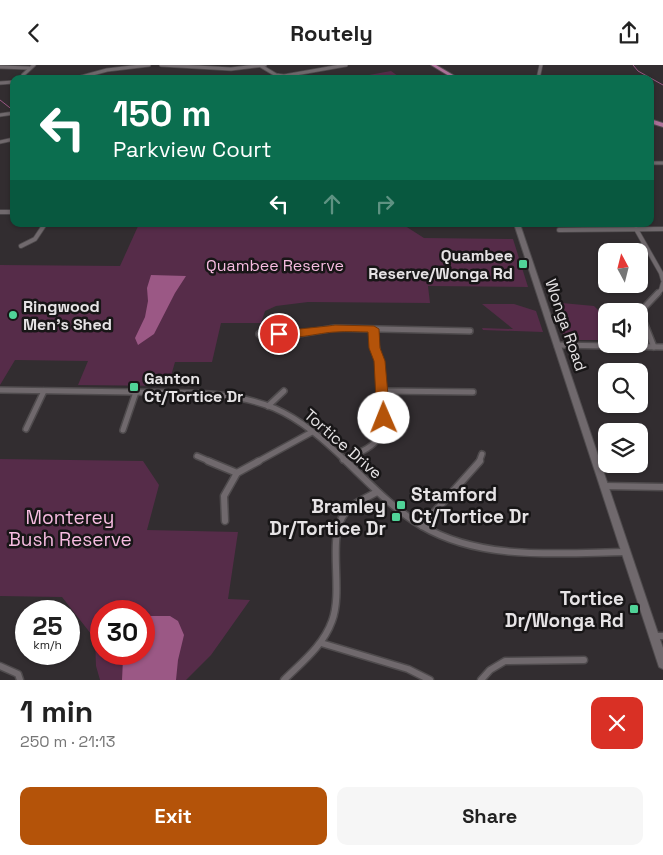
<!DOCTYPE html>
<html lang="en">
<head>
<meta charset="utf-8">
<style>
	body { margin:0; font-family:"Space Grotesk",sans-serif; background:#f6f6f6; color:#222; height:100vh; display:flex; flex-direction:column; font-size:19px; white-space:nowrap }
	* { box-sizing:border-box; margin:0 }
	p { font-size:16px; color:#767676 }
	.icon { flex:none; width:28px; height:28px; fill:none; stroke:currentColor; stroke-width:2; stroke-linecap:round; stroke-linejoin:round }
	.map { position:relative; height:615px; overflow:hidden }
	.side { display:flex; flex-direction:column; background:#fff; flex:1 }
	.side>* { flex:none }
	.hud { position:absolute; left:10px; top:10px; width:644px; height:152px; border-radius:10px; box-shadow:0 1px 4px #0004; background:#0b6e4f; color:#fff; overflow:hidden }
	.needle { width:32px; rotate:353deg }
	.controls { position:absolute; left:598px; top:178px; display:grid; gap:10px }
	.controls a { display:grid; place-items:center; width:50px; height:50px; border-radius:10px; background:#fff; box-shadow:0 1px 4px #0004; font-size:25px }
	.speed { position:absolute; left:15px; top:535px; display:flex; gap:10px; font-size:25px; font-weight:700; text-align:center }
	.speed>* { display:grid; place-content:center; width:65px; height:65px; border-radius:50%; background:#fff; box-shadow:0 1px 4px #0004; line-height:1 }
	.speed small { font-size:12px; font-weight:400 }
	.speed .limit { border:8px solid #d22; background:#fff; color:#111 }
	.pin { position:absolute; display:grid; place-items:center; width:42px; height:42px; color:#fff; margin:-21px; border:2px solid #fff; border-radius:50%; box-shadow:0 1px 5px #0007 }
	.me { position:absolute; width:55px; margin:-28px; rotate:359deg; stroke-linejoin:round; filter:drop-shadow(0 0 4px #0008) }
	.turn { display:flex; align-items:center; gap:18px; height:105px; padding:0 20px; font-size:22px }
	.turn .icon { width:65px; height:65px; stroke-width:2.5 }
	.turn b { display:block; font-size:35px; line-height:42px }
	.lanes { display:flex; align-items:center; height:48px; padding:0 20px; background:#0003; justify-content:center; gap:25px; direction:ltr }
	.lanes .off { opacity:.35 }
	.round { display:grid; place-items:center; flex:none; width:52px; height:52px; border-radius:10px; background:#f6f6f6 }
	.summary { display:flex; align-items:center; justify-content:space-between; height:85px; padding:0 20px }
	h1 { font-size:30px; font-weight:800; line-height:38px }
	.button { display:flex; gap:10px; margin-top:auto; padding:10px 20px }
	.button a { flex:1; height:58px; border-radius:10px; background:#b45309; color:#fff; font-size:20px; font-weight:800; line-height:58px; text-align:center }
	.button a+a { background:#f6f6f6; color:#222 }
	header { display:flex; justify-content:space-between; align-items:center; height:65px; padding:0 20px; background:#fff; font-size:22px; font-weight:800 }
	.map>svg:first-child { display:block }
</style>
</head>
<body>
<header><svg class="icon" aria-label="back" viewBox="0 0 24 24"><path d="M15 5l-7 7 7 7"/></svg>Routely<svg class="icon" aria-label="share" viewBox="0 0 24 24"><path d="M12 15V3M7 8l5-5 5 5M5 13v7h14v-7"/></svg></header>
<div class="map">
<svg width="663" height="615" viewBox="0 0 663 615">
	<rect width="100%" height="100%" fill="#322d30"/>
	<!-- green -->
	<g fill="#562c49" fill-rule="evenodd">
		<path d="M391 6 402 14H347Z"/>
		<path d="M139 159H402L424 173 513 174 528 222 428 221 430 238 308 237 276 241 265 246 261 258H221L212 297H175L168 321 78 320 88 296 15 295 0 320V200L120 201Z"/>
		<path d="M551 237 594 241 606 253V275H565Z"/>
		<path d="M482 239H514L536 246 543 267 483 265 482 263 513 264Z"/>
		<path d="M0 394 143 396 159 420 147 465 238 467 228 534 250 535 211 590 186 615H100L96 601 95 574 62 532 0 531ZM101 546H144V589H101Z"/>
	</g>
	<!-- water -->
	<g fill="#9b5885">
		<path d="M151 210 186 211 175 228 154 269 138 280 135 273 145 252 148 236 147 223Z"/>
		<path d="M149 551H170L178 556 184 570 178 595 176 615H122L123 594 120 589H144V552Z"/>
	</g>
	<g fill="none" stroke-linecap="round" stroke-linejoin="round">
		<!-- stream -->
		<g stroke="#9b5885" stroke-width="1">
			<path d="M633 0 638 6 663 20"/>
			<path d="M0 35 14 46"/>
		</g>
		<!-- street-far3 casing -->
		<g stroke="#4f4b4d" stroke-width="4.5">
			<g id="street-far3">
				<path d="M161 0 231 4 265 0"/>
				<path d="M261 1 276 10 284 11 346 0"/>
				<path d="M0 2 29 3"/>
				<path d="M22 14 23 10 34 0"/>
				<path d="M74 14 107 5 149 0"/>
				<path d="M538 14 541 0"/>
				<path d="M613 14 632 13"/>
				<path d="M0 18 14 17"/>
				<path d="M0 50 14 48"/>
				<path d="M0 77 14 74"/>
				<path d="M650 98H663"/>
			</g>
		</g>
		<!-- street-far2 casing -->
		<g stroke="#4f4b4d" stroke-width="5.5">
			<g id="street-far2">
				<path d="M0 147H14"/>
				<path d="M636 164 661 208 663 215"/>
				<path d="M559 165 663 164"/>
				<path d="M21 181 35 174 45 159"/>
				<path d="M657 229 661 225 663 218"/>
			</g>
		</g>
		<!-- street-far1 casing -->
		<g stroke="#4f4b4d" stroke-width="8">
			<g id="street-far1">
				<path d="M259 269H298L335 263 470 266"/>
				<path d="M557 280 663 282"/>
				<path d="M654 282 640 247 658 228"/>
				<path d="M0 325C45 326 89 326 134 327 181 328 229 325 274 343 302 355 325 376 347 397"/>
				<path d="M383 326 473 327"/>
				<path d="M268 341 284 326"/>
				<path d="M26 364 44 326"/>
				<path d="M123 365 136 327"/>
				<path d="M197 391 211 397"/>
				<path d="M343 395C355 389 372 384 379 372 393 351 377 289 373 264"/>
				<path d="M257 397 312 367"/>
				<path d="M479 397 482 389"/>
			</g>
		</g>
		<!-- street casing -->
		<g stroke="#4f4b4d" stroke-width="9">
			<g id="street">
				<path d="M208 396 237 408"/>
				<path d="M346 396C370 419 393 444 422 461 482 496 558 488 625 487"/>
				<path d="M604 421 663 422"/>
				<path d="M225 456 224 431 237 408 259 396"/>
				<path d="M422 461 480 396"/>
				<path d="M654 571H663"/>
				<path d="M321 578 408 604 430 615"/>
				<path d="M0 601 18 609 20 615"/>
				<path d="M284 615C302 597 323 581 332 556 344 524 326 472 345 448 353 438 366 433 377 427"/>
				<path d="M481 615 490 605 505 596 584 595"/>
			</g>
		</g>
		<!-- secondary casing -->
		<g stroke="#4f4b4d" stroke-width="2">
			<path id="secondary" d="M514 159H520L663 583V604L659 602 658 599Z"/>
		</g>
		<!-- primary casing -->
		<g stroke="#4f4b4d" stroke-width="2">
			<g id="primary">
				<path d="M431 0H436L460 14H454Z"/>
				<path d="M650 54 663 58V62L650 58Z"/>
			</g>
		</g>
		<!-- street-far3 -->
		<use href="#street-far3" stroke="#70696d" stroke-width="3"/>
		<!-- street-far2 -->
		<use href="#street-far2" stroke="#70696d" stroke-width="4"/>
		<!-- street-far1 -->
		<use href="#street-far1" stroke="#70696d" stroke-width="5"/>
		<!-- street -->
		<use href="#street" stroke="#70696d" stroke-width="6"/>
		<!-- secondary -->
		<use href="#secondary" fill="#70696d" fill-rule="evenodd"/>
		<!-- primary -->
		<use href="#primary" fill="#ac7199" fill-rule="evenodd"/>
	</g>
	<!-- route -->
	<path fill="#b45309" stroke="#753606" d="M335 260 374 261 379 264 380 283 385 296 390 353 388 356H379L377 353 374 296 369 283 368 267C358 267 347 266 336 267 321 267 284 278 273 269 277 265 325 262 335 260Z"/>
	<!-- markers -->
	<g fill="#50d398" stroke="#181617" stroke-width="2">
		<rect x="518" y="194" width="10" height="10" rx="2.5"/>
		<circle cx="13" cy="250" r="5"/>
		<rect x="129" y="317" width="10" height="10" rx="2.5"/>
		<rect x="396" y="435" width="10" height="10" rx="2.5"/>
		<rect x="391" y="447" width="10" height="10" rx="2.5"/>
		<rect x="629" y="539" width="10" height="10" rx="2.5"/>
	</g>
	<g text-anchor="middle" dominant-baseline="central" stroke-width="5" stroke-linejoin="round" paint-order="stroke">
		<!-- poi labels -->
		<g font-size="16" font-weight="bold" fill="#e6e3e5" stroke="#181617" text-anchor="start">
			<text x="513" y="190" text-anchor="end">Quambee<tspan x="513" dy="18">Reserve/Wonga Rd</tspan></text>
			<text x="23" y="241">Ringwood<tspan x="23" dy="18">Men's Shed</tspan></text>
			<text x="144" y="313">Ganton<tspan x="144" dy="18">Ct/Tortice Dr</tspan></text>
		</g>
		<!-- park labels -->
		<g font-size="16" fill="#f7bce1" stroke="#181617">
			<text x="275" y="200">Quambee Reserve</text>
		</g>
		<!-- street labels -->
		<g font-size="16" fill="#e6e3e5" stroke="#181617">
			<text transform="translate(566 260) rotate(71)">Wonga Road</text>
			<text transform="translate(343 379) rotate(41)">Tortice Drive</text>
		</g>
		<!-- near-poi labels -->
		<g font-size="19" font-weight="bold" fill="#e6e3e5" stroke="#181617" text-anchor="end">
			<text x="411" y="429" text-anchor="start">Stamford<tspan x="411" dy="22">Ct/Tortice Dr</tspan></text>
			<text x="386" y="441">Bramley<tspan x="386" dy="22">Dr/Tortice Dr</tspan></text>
			<text x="624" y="533">Tortice<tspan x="624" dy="22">Dr/Wonga Rd</tspan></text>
		</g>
		<!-- near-park labels -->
		<g font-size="19" fill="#f7bce1" stroke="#181617">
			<text x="70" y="452">Monterey<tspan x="70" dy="22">Bush Reserve</tspan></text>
		</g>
	</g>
</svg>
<div class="controls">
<a><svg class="needle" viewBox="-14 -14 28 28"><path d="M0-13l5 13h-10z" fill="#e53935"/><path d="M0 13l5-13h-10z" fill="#767676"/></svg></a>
<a><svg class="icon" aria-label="sound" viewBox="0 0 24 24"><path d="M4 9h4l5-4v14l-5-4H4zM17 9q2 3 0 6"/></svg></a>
<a><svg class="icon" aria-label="search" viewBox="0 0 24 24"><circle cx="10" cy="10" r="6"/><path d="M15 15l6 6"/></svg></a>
<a><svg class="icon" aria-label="layers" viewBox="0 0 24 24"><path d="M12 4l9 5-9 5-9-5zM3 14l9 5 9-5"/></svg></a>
</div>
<div class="speed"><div>25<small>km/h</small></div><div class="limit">30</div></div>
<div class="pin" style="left:279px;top:269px;background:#d93025"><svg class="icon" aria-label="arrive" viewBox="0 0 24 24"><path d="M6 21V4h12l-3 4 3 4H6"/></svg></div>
<svg class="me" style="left:384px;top:353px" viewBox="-20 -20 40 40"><circle r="19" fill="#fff"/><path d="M0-13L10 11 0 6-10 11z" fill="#b45309"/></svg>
<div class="hud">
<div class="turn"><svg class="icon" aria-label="left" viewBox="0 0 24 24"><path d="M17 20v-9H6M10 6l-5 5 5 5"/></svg><div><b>150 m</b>Parkview Court</div></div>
<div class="lanes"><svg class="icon" aria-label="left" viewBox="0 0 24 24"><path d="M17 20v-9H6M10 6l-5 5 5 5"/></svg><svg class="icon off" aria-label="ahead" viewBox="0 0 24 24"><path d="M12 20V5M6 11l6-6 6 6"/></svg><svg class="icon off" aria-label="right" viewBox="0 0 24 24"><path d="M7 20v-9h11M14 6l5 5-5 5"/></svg></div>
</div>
</div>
<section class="side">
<div class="summary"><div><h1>1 min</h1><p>250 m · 21:13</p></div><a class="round" style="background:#d93025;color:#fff"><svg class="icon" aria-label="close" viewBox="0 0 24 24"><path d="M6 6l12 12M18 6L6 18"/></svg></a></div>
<div class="button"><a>Exit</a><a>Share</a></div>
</section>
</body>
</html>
